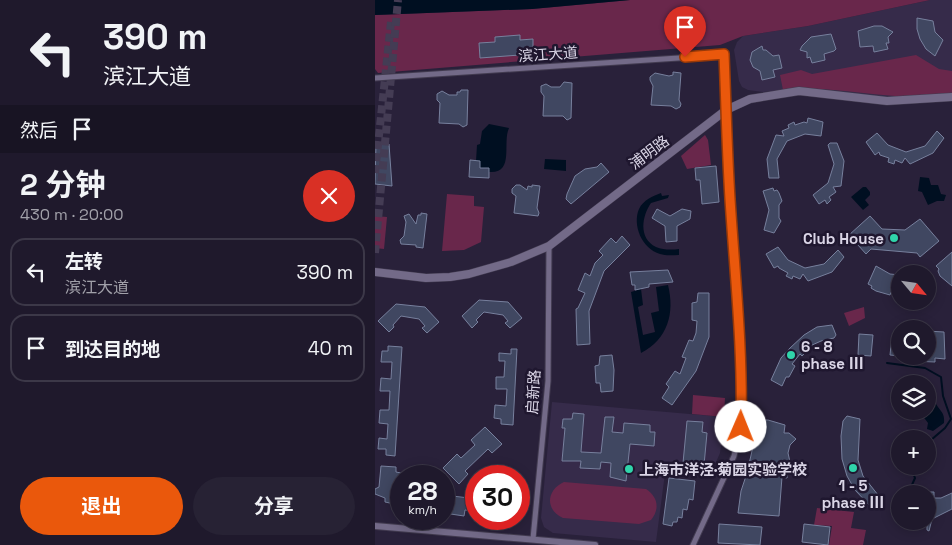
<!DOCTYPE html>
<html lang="zh">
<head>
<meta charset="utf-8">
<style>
	body { margin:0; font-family:"Space Grotesk","Noto Sans SC",sans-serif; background:#272234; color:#f1f3f6; height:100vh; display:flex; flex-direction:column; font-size:19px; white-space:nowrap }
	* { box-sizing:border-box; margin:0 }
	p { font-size:16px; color:#a1a0a9 }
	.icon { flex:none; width:28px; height:28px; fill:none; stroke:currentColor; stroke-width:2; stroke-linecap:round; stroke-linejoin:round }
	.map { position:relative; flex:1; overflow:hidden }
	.details { display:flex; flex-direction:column; background:#1f192c; width:375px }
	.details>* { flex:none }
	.guide { background:#1f192c; color:#f1f3f6; overflow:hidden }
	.needle { width:32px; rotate:119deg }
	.tools { position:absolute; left:516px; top:265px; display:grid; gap:10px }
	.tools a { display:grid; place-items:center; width:45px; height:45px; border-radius:50%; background:#1f192c; box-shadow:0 2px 12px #0003,0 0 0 1px #3c3848; font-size:25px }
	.speed { position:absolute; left:15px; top:465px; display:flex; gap:10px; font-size:25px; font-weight:700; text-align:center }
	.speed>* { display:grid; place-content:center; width:65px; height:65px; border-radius:50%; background:#1f192c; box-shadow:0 2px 12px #0003,0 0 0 1px #3c3848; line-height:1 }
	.speed small { font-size:12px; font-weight:400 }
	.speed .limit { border:8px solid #d22; background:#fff; color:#111 }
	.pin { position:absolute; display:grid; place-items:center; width:42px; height:42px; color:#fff; margin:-51px -21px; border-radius:50% 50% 50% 0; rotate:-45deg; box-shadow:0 0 5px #0007 }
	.pin .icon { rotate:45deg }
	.me { position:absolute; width:55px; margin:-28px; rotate:1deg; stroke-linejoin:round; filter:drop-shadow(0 0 4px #0008) }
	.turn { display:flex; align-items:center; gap:18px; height:105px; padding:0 20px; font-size:22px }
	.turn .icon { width:65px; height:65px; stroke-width:2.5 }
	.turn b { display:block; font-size:35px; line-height:42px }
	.then { display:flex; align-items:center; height:48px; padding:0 20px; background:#0003; gap:10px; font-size:19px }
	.round { display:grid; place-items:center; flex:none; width:52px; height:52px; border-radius:26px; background:#272234 }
	.headline { display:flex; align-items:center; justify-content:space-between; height:85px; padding:0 20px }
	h1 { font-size:30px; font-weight:700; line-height:38px }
	.cta { display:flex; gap:10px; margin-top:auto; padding:10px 20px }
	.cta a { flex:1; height:58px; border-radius:30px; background:#ea580c; color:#fff; font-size:20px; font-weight:700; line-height:58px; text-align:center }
	.cta a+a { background:#272234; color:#f1f3f6 }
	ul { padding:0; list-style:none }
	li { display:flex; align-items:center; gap:15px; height:68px; margin:0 10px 8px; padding:0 10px; border:2px solid #3c3848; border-radius:15px }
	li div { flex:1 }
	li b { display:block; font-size:19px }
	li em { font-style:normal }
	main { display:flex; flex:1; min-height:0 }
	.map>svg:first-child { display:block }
</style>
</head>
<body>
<main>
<section class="details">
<div class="guide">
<div class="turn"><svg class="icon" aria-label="left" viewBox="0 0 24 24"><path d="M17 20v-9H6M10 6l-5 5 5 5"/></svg><div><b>390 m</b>滨江大道</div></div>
<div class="then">然后<svg class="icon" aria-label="arrive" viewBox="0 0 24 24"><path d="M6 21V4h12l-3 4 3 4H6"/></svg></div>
</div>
<div class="headline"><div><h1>2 分钟</h1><p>430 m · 20:00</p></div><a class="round" style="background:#d93025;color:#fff"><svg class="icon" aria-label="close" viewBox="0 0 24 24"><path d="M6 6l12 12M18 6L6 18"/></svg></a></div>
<ul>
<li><svg class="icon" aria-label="left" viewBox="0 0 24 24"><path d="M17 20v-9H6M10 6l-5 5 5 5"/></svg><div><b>左转</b><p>滨江大道</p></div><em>390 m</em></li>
<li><svg class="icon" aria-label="arrive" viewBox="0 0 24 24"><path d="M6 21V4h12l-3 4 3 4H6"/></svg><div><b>到达目的地</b></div><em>40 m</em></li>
</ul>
<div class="cta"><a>退出</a><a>分享</a></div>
</section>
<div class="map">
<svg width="577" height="545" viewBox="0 0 577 545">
	<rect width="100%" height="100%" fill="#29213a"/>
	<!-- built -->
	<g fill="#362b4a">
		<path d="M555 0H577V94L512 97 424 89 388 92 373 90 367 87 364 81 359 50 362 42 368 36 433 26Z"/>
		<path d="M177 402 349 417 345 453 334 478 290 473 281 542 178 533 169 527 166 518Z"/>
	</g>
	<!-- green -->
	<g fill="#69274b">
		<path d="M255 0H555L433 26 368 36 345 45 3 73 0 69V15L157 9Z"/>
		<path d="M541 55 564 69 577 71V94C520 104 464 84 408 90L405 75 426 70 437 74Z"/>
		<path d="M330 135 333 140 336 165 312 169 306 156Z"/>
		<path d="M72 194 99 196V206L109 207 106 242 89 250 67 251Z"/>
		<path d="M0 216 12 217 9 249 0 248Z"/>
		<path d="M489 307 490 318 474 326 469 313Z"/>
		<path d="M318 395 350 398 349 417 317 414Z"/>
		<path d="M189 482 271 489C283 497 285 509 276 520L264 524 188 518C170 510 171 490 189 482Z"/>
		<path d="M442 508 479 512 476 528 491 530 488 545H454L457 526 439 525Z"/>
	</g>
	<!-- water -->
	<g fill="#000f21">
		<path d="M0 0H255L157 9 0 15Z"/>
		<path d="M114 124 134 128C127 143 140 174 114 172V168H109L108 171H105V161H101L102 145 105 144 107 131Z"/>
		<path d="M170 159 191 160V171L169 169Z"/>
		<path d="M545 177 554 178 556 185H563L566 194 571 195 569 201H562L553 205 547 192 543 191Z"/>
		<path d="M488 187H491L495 192V195L490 200 494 205 488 210 476 197Z"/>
		<path d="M286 193 287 196 294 195 293 198 276 203C267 216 263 238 281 247 288 250 297 250 304 249V255C298 255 291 256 285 254 267 249 257 225 264 209 268 200 278 196 286 193Z"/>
		<path d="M293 285C300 313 293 339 266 353L256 292 266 289 268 305 263 307 268 335 280 332 276 313 284 311 281 287Z"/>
		<path d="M553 390C558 394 558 398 561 404 566 412 570 413 569 423L558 431 552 429 553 423 547 415 537 416 531 411H552Z"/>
	</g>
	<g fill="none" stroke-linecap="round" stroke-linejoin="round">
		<!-- stream -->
		<g stroke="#000f21" stroke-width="2">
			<path d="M512 363 550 368 566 377 568 396 576 419 570 428 556 440 552 452"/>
			<path d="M533 494 540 478 538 473 540 466"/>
			<path d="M522 512 525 506"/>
		</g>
	</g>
	<!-- building -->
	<g fill="#404761" stroke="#77809d">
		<path d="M542 18 558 21 560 32 568 40 560 56 551 49 545 39 542 29Z"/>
		<path d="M499 26H507L518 32 513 37 514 43H511L513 49 499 52 498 46 485 47 483 31Z"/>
		<path d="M456 34 461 49 459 51 449 54 450 60 437 63 435 57 432 58V52L425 50 427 46 436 37Z"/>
		<path d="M145 35V40L158 39V54L105 58 104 43 120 42V37Z"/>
		<path d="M387 46 388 50H391L398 56 404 55 407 68 398 70 400 77 387 80 385 71 378 67 375 60 377 52Z"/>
		<path d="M298 72 306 73 304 100 306 104 305 107 301 109 296 106 276 105 278 86 275 80V77L280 73 294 76 298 75Z"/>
		<path d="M189 82 197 83 196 118 192 120 188 116H168L169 96 166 92V86L171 84 176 87H185Z"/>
		<path d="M86 90H93L92 125 88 127 84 124 64 123 65 103 62 100V94L67 91 74 95H82V92H85Z"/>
		<path d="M433 118 448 122 446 136 430 134 412 141 402 159 404 178H394L392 159 401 135 409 136 407 131 414 128 413 125 419 122 420 125 429 122 432 123Z"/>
		<path d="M562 131 569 138 558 153 535 164 530 158 527 163 520 160 519 164 513 162 514 158 505 155 504 152 500 155 491 142 502 133 513 145 531 152 550 146Z"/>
		<path d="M1 142 14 144 17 186 0 184Z"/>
		<path d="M455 143H462L469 161 466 186 458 187 461 192 454 197 456 200 452 204 450 200 444 204 438 195 453 183 459 164 453 145Z"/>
		<path d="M95 160 105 161V168H114V178L94 177Z"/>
		<path d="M226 163 234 172 196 204 191 199 192 194 200 176 210 169 222 167Z"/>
		<path d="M341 166 344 202 327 204 325 180H321L320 168Z"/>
		<path d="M145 185 152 190 153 186 157 187V185L165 186 162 208 164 213 163 216 139 213 141 196 137 193V189L141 185Z"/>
		<path d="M398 188 399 191 402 190 404 193 407 201 404 205V218L406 221 399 233 389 230 394 210 388 191Z"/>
		<path d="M282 209 295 216 307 209 316 211 315 219 302 226V241L291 242 290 226 277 218Z"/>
		<path d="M46 213 52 214 48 248 41 247V245L26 244 25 240 29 236 31 222 29 216 34 214 41 224 43 215H46Z"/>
		<path d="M495 216 507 229 530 230 545 219 564 241 545 257 542 253 496 249 491 254 474 235Z"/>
		<path d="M247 236 255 245 229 271 214 311 215 344 202 345 201 309 203 308 210 293 203 290 210 273 215 276 220 263 228 255 224 251 236 238 241 243Z"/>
		<path d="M403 247 413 260 430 268 449 264 463 250 469 257 457 272 433 281 428 274 425 279 418 276 417 279 411 276 413 273 404 268 403 266 399 268 391 254Z"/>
		<path d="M577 252V286L565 276 563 271 564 269 561 266Z"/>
		<path d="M501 266 515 274 525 275V293L516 292 515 295 501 291 496 288 497 286 493 284Z"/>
		<path d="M293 270 298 282 274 284V287L260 290V285H257L255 272Z"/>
		<path d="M323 293H334V337L321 371 297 405 287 398 294 387 291 384 300 371 305 374 311 358 307 357 314 340 318 341 321 333 322 321 317 320V303L322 302Z"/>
		<path d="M104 300 133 302 147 318 135 328 130 323 133 321 128 315 109 312 101 320 103 322 97 328 87 316Z"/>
		<path d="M21 304 50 307 64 322 52 333 47 328 50 326 44 319 26 316 18 325 19 327 14 332 3 321Z"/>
		<path d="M457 325 461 335 459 338 446 341 435 346V348L427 356 425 354 417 364 420 366 414 377H411L407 386 396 380 406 358 415 348 429 335 442 327Z"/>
		<path d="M552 331 569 332 570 359 560 358V362L536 361V356H552Z"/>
		<path d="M484 334 498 335 496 356 483 355Z"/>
		<path d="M517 336 525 337V356L515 355Z"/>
		<path d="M13 346 27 347 20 456 11 455V449H3L4 438 12 439 13 424 4 423 5 410H14L15 391H5L6 378 16 379 17 362H6L7 351H13Z"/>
		<path d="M136 349H142L138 425 126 424V419L119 418 120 405 131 406 132 389H121V377H129L130 361H124V353L136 354Z"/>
		<path d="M237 355 239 370 238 391 226 392 225 383H221L220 366 224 365 225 356Z"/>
		<path d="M198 413 209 414 206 452 226 453 230 417H239L237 432 248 433 249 423 275 425V432H280L279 446 255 444 251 481 235 477 236 463 226 462 225 469 205 468 206 461H187L190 428H187L188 419H197Z"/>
		<path d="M472 416 485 419 483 460 488 476 507 500 497 508 480 490 472 476 467 459 466 436 468 421Z"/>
		<path d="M384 420H393L410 425 409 433H414L421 439 415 445 413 453 415 462 412 478 407 477 404 516 363 513 366 491 372 473Z"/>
		<path d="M312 421 328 422 327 432 332 433 329 465H327L326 469 312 467 313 463H308Z"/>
		<path d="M110 427 127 444 117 453 113 449 90 471 93 474 84 484 68 468 82 454 86 458 100 445 96 440Z"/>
		<path d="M6 466 21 467V472L26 473V501L24 505 10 502V498L0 494V489L4 487Z"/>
		<path d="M294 478 320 481 318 500 314 499 312 510 308 509 307 518 303 517 302 522H298L297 526 288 524Z"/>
		<path d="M101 491V511L90 510 89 516 69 513V495L94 498Z"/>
		<path d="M552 492H559V498H566L577 493V509L557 519 554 531 552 530Z"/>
		<path d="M344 524 387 527 385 545 343 543Z"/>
		<path d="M429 524 455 527 453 545 427 542Z"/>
	</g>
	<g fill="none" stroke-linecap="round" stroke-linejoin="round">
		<!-- secondary-tunnel -->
		<g stroke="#443c54" stroke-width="8" stroke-dasharray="8 4" stroke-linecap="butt">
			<path d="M0 173 16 22"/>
			<path d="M0 253 23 0"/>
		</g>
		<!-- minor casing -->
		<g stroke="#423b50" stroke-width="7">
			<g id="minor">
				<path d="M0 78 349 55 355 199 364 312 367 378 366 427 359 456 318 545"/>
				<path d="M158 539 173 381 174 246"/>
			</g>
		</g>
		<!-- tertiary casing -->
		<g stroke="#423b50" stroke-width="8">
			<path id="tertiary" d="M0 526 220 545"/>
		</g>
		<!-- secondary casing -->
		<g stroke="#423b50" stroke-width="9">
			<path id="secondary" d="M0 272 51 278 75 277 94 274 136 262 174 246 351 110 375 99 424 91 512 101 577 97"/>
		</g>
		<!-- minor -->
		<use href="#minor" stroke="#736a88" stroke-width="5"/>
		<!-- tertiary -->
		<use href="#tertiary" stroke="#736a88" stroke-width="6"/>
		<!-- secondary -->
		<use href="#secondary" stroke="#736a88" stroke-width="8"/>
	</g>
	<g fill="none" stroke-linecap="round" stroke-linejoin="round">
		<!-- route casing -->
		<g stroke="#983908" stroke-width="12">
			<path id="route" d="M310 57 349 54C351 103 352 151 355 199 360 277 368 349 366 427"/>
		</g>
		<!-- route -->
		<use href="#route" stroke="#ea580c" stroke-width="9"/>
	</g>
	<!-- markers -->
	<g fill="#30d4aa" stroke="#1f172f" stroke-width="2">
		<circle cx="519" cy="238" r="5"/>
		<circle cx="416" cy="355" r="5"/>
		<circle cx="478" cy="468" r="5"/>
		<circle cx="254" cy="469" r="5"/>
	</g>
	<g text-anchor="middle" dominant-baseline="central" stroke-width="5" stroke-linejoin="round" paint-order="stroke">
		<!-- street labels -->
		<g font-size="15" fill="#dad5e6" stroke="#1f172f">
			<text transform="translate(173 54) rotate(-4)">滨江大道</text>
			<text transform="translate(274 152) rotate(-37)">浦明路</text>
			<text transform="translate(158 392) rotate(-86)">启新路</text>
		</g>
		<!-- poi labels -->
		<g font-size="15" font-weight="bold" fill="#dad5e6" stroke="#1f172f" text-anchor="start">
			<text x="509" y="238" text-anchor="end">Club House</text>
			<text x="426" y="346">6 - 8<tspan x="426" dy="17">phase Ⅲ</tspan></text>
			<text x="264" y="469">上海市洋泾·菊园实验学校</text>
			<text x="478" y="485" text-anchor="middle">1 - 5<tspan x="478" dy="17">phase Ⅲ</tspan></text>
		</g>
	</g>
</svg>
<div class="tools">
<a><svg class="needle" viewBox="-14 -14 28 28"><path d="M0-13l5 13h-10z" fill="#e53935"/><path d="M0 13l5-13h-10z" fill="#a1a0a9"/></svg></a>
<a><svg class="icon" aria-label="search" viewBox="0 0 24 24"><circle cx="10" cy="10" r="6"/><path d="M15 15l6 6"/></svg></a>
<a><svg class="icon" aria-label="layers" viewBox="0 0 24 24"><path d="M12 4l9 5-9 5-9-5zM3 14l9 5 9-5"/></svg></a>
<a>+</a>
<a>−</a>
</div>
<div class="speed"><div>28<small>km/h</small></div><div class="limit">30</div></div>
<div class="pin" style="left:310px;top:57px;background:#d93025"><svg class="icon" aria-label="arrive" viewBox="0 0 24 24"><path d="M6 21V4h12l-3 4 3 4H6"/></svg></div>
<svg class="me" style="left:366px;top:427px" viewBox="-20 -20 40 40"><circle r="19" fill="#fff"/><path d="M0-13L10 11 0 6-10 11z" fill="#ea580c"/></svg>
</div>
</main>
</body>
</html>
